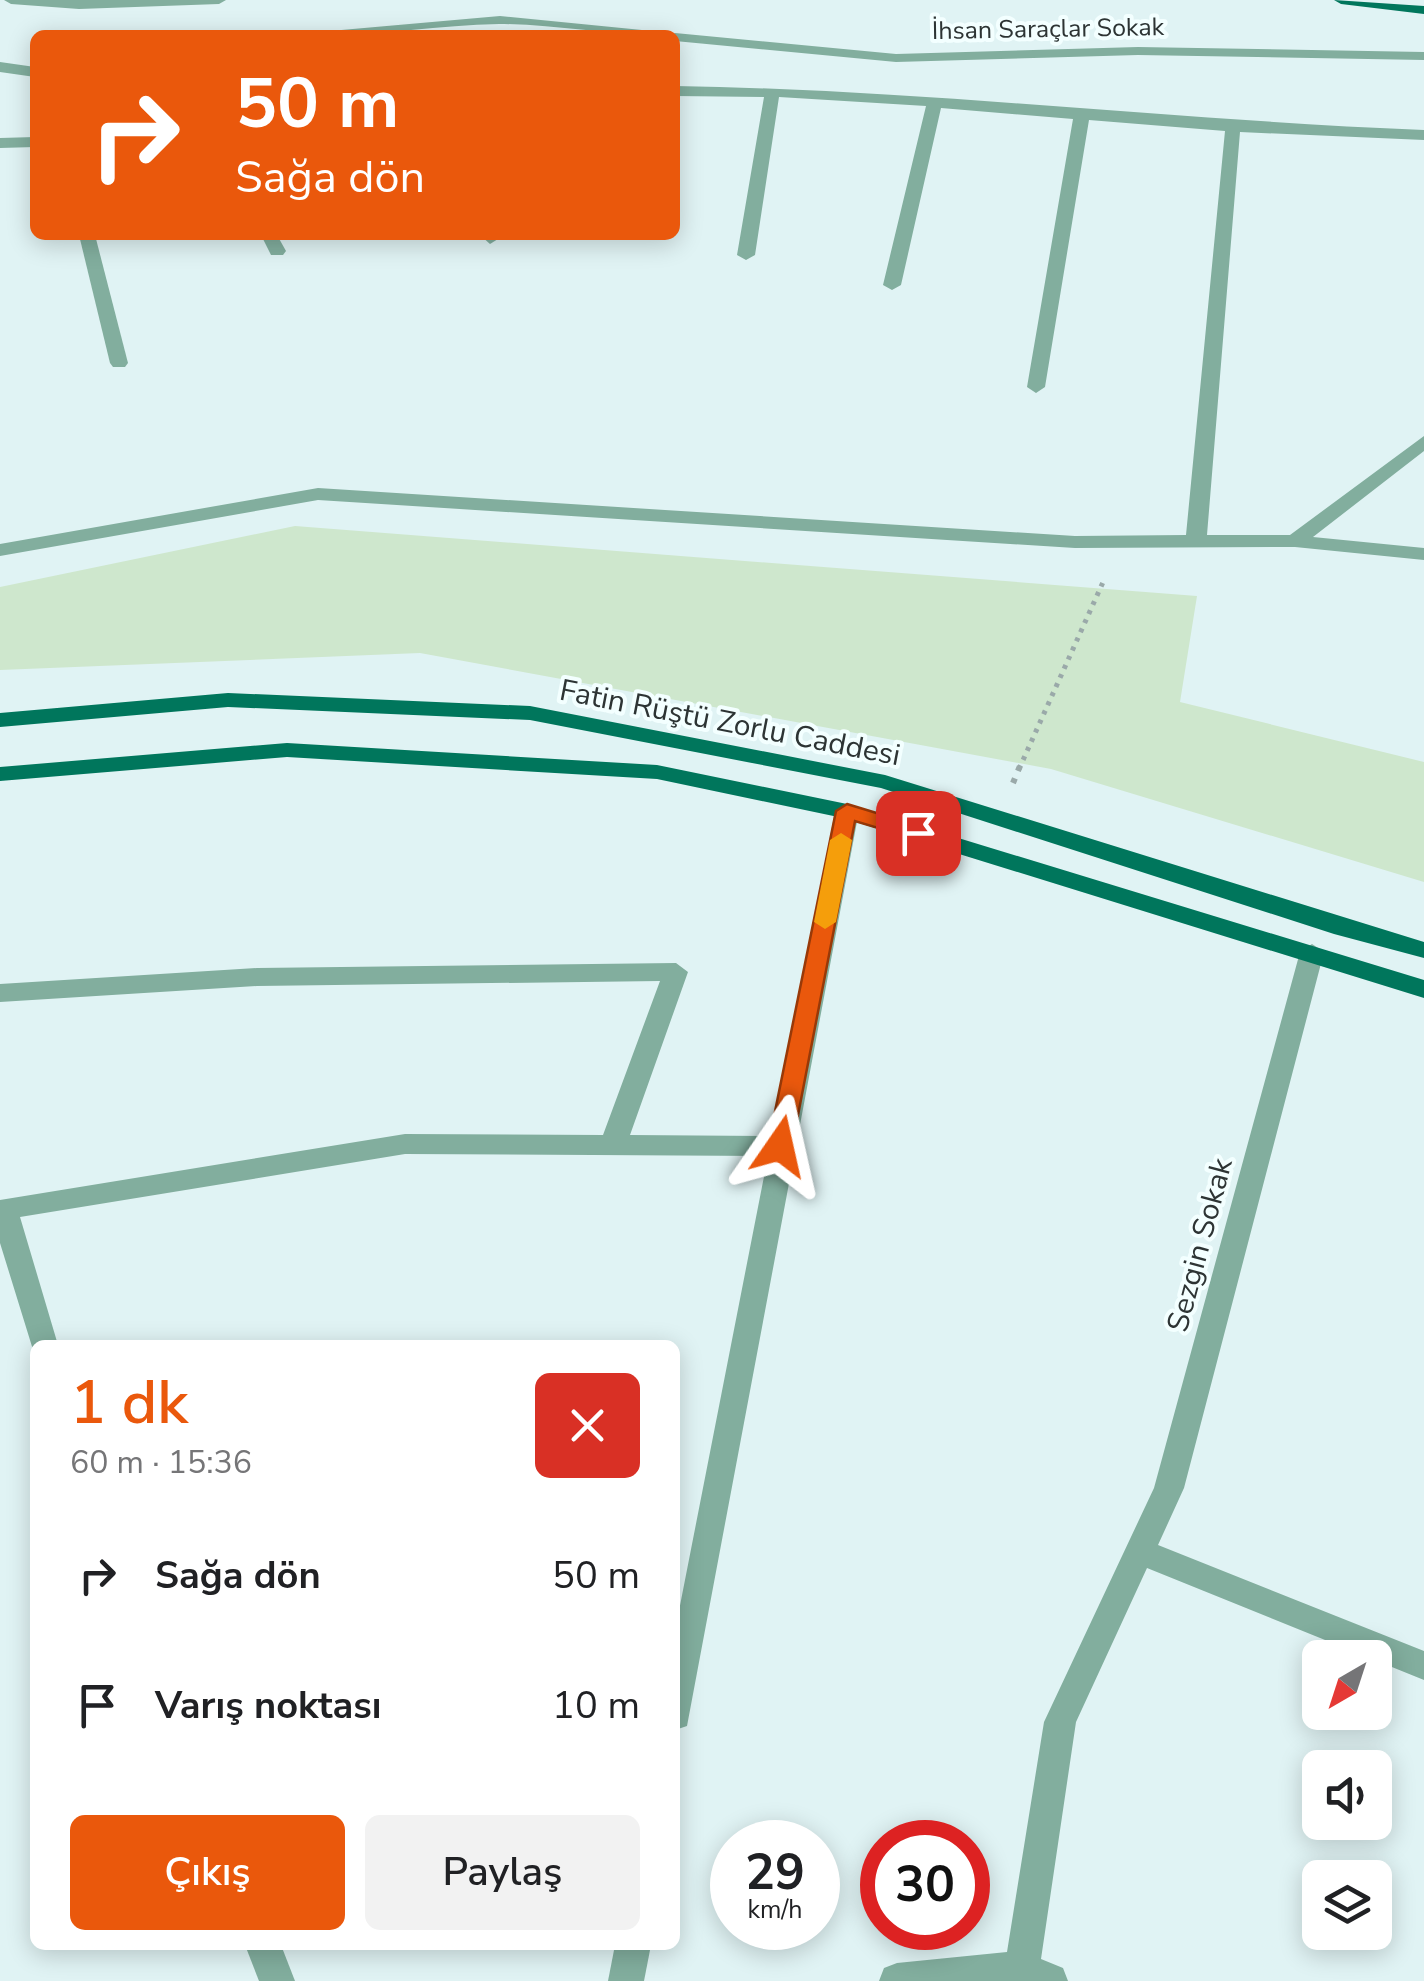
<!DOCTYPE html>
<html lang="tr">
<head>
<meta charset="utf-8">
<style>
	body { margin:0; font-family:"Nunito Sans",sans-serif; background:#f2f2f2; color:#202124; height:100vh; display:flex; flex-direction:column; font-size:38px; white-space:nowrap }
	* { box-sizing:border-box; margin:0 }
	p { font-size:32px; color:#757577 }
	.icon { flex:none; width:55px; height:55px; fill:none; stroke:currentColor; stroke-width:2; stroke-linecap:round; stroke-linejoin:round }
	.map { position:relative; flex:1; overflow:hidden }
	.sheet { position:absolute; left:30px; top:1340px; width:650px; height:610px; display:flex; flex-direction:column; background:#fff; border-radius:15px; box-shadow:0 5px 25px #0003 }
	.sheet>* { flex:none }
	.banner { position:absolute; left:30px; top:30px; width:650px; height:210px; border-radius:15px; box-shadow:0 5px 25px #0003; background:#ea580c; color:#fff; overflow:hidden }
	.needle { width:65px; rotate:219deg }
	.tools { position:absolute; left:1302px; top:1640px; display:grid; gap:20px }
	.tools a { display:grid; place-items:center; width:90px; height:90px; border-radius:15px; background:#fff; box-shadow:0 5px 25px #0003; font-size:50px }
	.speed { position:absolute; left:710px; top:1820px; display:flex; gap:20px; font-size:50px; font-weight:700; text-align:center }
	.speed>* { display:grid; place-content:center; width:130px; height:130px; border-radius:50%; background:#fff; box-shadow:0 5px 25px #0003; line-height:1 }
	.speed small { font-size:25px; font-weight:400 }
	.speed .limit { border:15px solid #d22; background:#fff; color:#111 }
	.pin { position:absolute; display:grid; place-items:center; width:85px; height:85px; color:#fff; margin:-42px; border-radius:20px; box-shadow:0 5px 15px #0006 }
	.me { position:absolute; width:110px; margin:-55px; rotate:11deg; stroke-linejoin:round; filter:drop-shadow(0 0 8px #0008) }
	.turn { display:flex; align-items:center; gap:35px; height:210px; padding:0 40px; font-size:45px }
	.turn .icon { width:130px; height:130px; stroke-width:2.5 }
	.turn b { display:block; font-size:70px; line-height:85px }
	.round { display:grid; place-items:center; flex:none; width:105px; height:105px; border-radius:15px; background:#f2f2f2 }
	.summary { display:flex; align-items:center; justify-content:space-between; height:170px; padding:0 40px }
	h1 { font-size:60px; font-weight:600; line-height:75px; color:#ea580c }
	.cta { display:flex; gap:20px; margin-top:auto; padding:20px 40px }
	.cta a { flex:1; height:115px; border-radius:15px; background:#ea580c; color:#fff; font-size:40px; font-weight:600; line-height:115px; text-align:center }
	.cta a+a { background:#f2f2f2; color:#202124 }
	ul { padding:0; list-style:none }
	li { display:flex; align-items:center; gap:30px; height:130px; padding:0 40px }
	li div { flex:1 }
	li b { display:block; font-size:38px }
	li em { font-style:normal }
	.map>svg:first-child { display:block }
</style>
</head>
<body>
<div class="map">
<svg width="1424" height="1981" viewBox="0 0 1424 1981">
	<rect width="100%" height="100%" fill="#e0f3f4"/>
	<!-- green -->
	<path fill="#cee7cd" d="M295 526 1197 596 1180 702 1424 762V882L1051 769 420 653 0 670V587Z"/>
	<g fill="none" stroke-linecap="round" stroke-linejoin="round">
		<!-- path-far1 -->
		<path stroke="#9aa9a9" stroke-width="5" stroke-dasharray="4 6" stroke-linecap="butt" d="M1019 769 1104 580"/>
		<!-- path -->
		<path stroke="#9aa9a9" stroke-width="6" stroke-dasharray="5 8" stroke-linecap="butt" d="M1013 783 1020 766"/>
		<!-- minor -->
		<g fill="#82ae9e" fill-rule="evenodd">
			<path d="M4 0H226L219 4 79 9 11 4Z"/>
			<path d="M500 16 652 31 659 35C606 35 552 24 499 24 440 25 382 35 323 35L330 31Z"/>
			<path d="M675 33 896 54 1138 47 1424 52V60L1138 55 896 62 675 41V35H669Z"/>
			<path d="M0 62 35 67V77L0 72Z"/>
			<path d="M675 86C925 90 1174 120 1424 130V140L1240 132 1207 535H1290L1424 436V451L1313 537 1424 548V560L1295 547 1075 548 318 500 0 556V544L318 488 1075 536 1186 535 1225 131 1089 120 1045 387 1036 393 1027 387 1073 119 941 108 901 285 892 290 883 285 926 106 779 97 755 255 746 260 737 255 764 97 675 96Z"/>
			<path d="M35 137V147L0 148V138Z"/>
			<path d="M79 235H95L128 363 125 367H113L110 363Z"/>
			<path d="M261 235H277L286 251 283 255H271Z"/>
			<path d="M480 235H496L498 239 490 244Z"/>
			<path d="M847 804 859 811 687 1726 675 1730V1631L768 1156 405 1154 20 1217 58 1345H35L34 1353 0 1243V1200L405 1134 603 1135 660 981 257 986 0 1002V984L257 968 676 963 688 972 630 1135 772 1136 835 811Z"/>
			<path d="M1312 944 1324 952 1184 1488 1158 1545 1424 1651V1680L1147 1568 1076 1722 1041 1959 1063 1968 1068 1981H879L884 1968 897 1963 1007 1952 1044 1722 1154 1488 1300 952Z"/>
			<path d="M245 1945H281L295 1981H259Z"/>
			<path d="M615 1945H651L644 1981H608Z"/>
		</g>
		<!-- primary -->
		<g fill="#00765c" fill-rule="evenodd">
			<path d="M1334 0 1424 6V14L1341 4Z"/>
			<path d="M228 693 530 706 885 775 1424 942V958L1334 934 881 788 530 720 228 707 0 727V713Z"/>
			<path d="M287 743 657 765 847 804 1424 980V998L843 818 657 779 287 757 0 781V767Z"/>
		</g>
	</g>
	<!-- route -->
	<path fill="#ea580c" stroke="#983908" stroke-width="2.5" d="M847 804 926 828 929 833 918 840 855 821 792 1146 780 1154 768 1146 836 811Z"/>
	<!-- slow -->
	<path fill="#f59e0b" d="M841 833 852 840 836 922 825 929 814 922 830 840Z"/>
	<g text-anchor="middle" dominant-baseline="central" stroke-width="8" stroke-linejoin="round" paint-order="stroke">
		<!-- far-street labels -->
		<g font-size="25" fill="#2d3434" stroke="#f3ffff">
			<text transform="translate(1048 29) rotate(-1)">İhsan Saraçlar Sokak</text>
		</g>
		<!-- street labels -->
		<g font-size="30" fill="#2d3434" stroke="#f3ffff">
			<text transform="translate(730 723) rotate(11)">Fatin Rüştü Zorlu Caddesi</text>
			<text transform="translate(1200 1245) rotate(-75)">Sezgin Sokak</text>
		</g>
	</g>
</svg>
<div class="tools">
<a><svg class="needle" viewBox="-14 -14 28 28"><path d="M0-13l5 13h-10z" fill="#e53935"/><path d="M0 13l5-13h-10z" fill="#757577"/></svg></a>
<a><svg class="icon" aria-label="sound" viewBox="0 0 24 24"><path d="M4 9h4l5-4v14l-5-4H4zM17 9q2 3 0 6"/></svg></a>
<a><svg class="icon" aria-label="layers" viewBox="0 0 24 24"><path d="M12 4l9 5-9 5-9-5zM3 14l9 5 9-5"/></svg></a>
</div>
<div class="speed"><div>29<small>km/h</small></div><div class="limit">30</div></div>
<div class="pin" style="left:918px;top:833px;background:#d93025"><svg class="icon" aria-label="arrive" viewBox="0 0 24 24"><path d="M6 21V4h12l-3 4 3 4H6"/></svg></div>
<svg class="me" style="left:780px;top:1146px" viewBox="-20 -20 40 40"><path d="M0-17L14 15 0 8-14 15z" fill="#ea580c" stroke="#fff" stroke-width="4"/></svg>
<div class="banner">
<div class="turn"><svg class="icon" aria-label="right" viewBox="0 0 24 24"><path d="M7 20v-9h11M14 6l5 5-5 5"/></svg><div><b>50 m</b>Sağa dön</div></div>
</div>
<section class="sheet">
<div class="summary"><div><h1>1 dk</h1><p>60 m · 15:36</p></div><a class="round" style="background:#d93025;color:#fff"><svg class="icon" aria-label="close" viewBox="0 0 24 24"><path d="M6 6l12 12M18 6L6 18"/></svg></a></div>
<ul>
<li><svg class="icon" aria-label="right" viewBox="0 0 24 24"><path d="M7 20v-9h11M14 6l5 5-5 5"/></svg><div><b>Sağa dön</b></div><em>50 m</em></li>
<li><svg class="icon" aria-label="arrive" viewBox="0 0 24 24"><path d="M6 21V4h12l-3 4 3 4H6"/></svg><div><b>Varış noktası</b></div><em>10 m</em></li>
</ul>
<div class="cta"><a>Çıkış</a><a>Paylaş</a></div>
</section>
</div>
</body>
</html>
